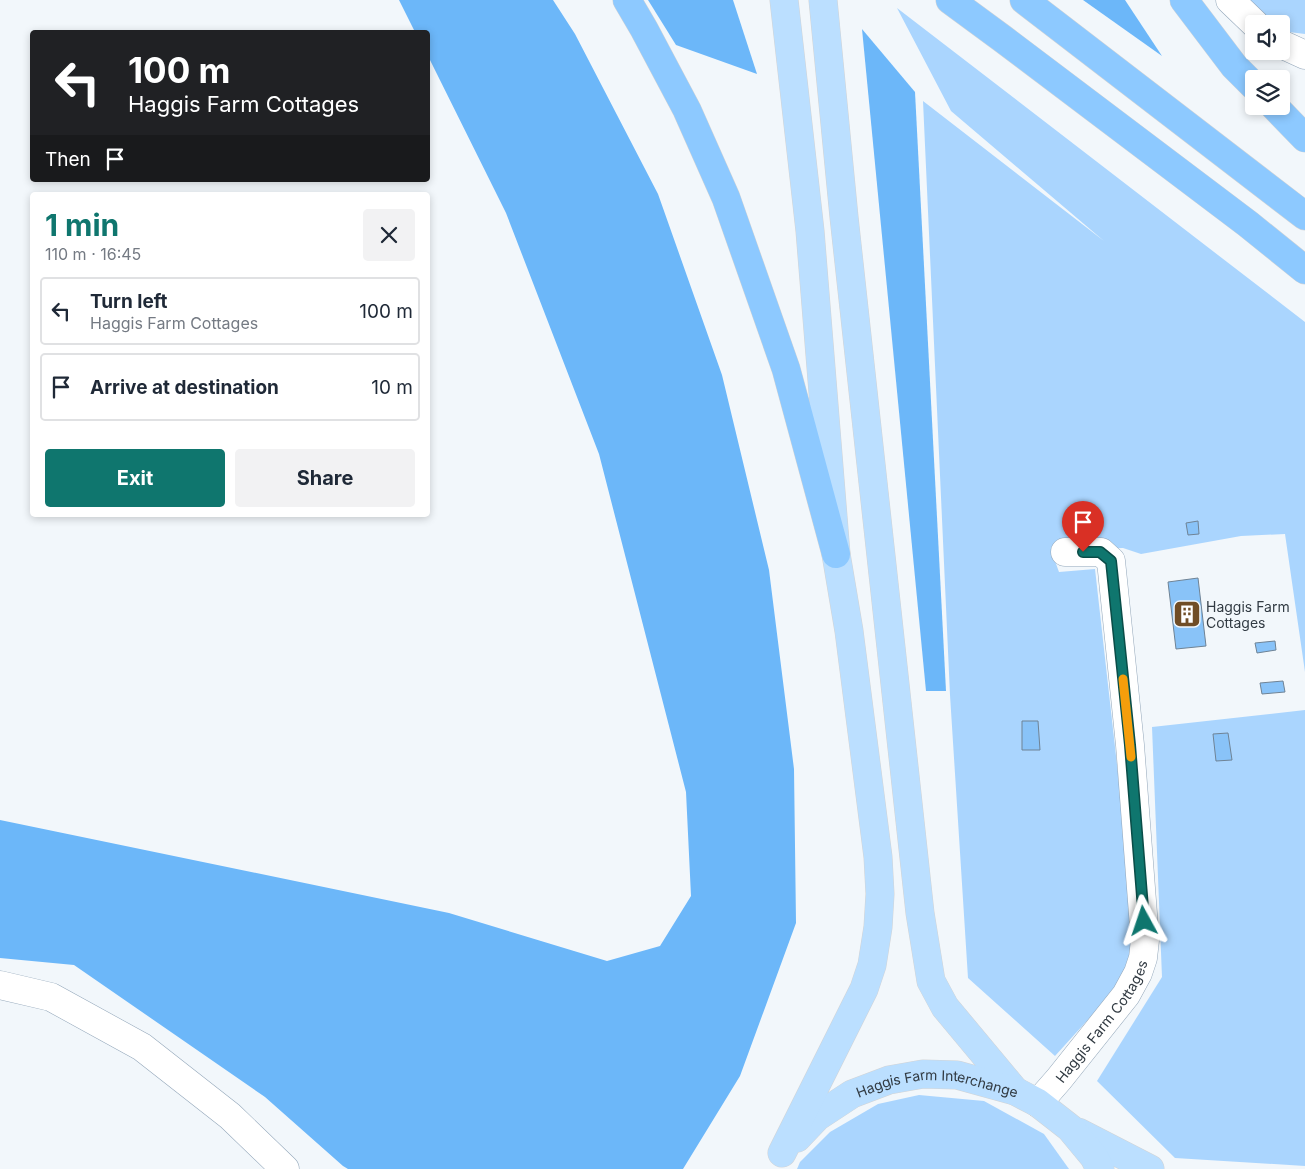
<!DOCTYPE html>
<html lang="en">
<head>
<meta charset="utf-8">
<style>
	body { margin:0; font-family:Inter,sans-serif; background:#f2f2f3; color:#1f2937; height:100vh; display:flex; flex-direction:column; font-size:19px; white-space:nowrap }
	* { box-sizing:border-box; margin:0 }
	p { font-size:16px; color:#747a83 }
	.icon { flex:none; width:28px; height:28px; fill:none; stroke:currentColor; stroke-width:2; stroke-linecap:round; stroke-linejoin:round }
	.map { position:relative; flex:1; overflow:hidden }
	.drawer { position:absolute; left:30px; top:192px; width:400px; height:325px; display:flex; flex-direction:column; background:#fff; border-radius:5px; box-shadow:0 2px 8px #0003 }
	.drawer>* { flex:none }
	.banner { position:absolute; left:30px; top:30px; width:400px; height:152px; border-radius:5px; box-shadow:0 2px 8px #0003; background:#202124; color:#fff; overflow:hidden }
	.tools { position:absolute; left:1245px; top:15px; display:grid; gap:10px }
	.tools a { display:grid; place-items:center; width:45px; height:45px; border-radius:5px; background:#fff; box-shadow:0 2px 8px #0003; font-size:25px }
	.pin { position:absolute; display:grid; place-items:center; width:42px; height:42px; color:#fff; margin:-51px -21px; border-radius:50% 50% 50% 0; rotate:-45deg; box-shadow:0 0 5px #0007 }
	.pin .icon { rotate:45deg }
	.me { position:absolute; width:55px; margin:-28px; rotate:355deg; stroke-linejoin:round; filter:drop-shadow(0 0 4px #0008) }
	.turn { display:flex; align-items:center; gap:18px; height:105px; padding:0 15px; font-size:22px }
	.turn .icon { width:65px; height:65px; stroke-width:2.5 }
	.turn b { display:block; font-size:35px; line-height:42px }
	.then { display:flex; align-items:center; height:48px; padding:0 15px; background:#0003; gap:10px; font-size:19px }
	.round { display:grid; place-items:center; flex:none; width:52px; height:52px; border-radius:5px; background:#f2f2f3 }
	.summary { display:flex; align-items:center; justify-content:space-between; height:85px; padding:0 15px }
	h1 { font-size:30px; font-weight:700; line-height:38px; color:#0f766e }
	.action { display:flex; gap:10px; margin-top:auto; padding:10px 15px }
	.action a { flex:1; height:58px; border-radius:5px; background:#0f766e; color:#fff; font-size:20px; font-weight:700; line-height:58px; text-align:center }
	.action a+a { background:#f2f2f3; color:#1f2937 }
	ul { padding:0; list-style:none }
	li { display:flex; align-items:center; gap:15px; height:68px; margin:0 10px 8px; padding:0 5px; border:2px solid #e0e1e3; border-radius:5px }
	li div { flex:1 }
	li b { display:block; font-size:19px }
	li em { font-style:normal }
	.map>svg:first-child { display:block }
</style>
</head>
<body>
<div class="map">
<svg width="1305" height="1169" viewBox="0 0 1305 1169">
	<rect width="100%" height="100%" fill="#f2f7fb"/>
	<!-- green -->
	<g fill="#aad5fe">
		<path d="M1248 0H1305V34L1281 31V24H1267Z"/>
		<path d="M897 8 1305 322V672L1285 534 1241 536 1141 554 1123 548 1051 550 1059 572 1095 569 1125 836 1134 960 1114 991 1055 1056 968 978 950 695 923 101 1104 241 951 111Z"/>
		<path d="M1305 710V1166L1175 1158 1097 1081 1162 977 1152 727Z"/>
		<path d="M919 1095 984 1101 1044 1134 1069 1169H797L800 1162 830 1132 878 1104Z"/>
	</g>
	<!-- forest -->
	<g fill="#6cb7f9">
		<path d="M399 0H553L575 34 658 194 722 375 769 570 794 769 796 923 740 1076 683 1169H348L343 1166 265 1097 74 965 0 958V820L449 913 607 961 660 946 691 896 686 792 599 454 506 213 428 56V32H415Z"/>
		<path d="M648 0H733L757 74 676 45Z"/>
		<path d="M1083 0H1125L1162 56Z"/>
		<path d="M862 29 915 92 946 691H926Z"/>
	</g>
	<!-- building -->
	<g fill="#89c3f8" stroke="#6f8395">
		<path d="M1198 521 1199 534 1188 535 1186 523Z"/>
		<path d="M1198 578 1206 646 1176 649 1168 582Z"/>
		<path d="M1275 641 1276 650 1257 653 1255 643Z"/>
		<path d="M1283 681 1285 692 1262 694 1260 683Z"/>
		<path d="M1022 721H1038L1040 750H1022Z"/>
		<path d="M1228 733 1232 760 1216 761 1213 734Z"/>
	</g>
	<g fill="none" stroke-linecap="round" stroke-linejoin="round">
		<!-- minor casing -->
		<g stroke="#92a6b9" stroke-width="29">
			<g id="minor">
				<path d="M1230 0 1255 24"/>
				<path d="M1281 44 1305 55"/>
				<path d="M0 985 51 997 142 1047 230 1116 285 1169"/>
				<path id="s1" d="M1038 1103 1059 1079 1126 995 1138 973 1143 958 1145 940 1130 745 1111 561 1101 552H1065"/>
			</g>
		</g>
		<!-- major casing -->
		<g stroke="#d2d4d6" stroke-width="29">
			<g id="major">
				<path d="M823 0 844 217 920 913 931 981 945 1007 1015 1091"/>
				<path d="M1078 1132 1150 1169"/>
				<path id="s2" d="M797 1138 817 1117 852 1094 889 1080 923 1074 957 1075 1015 1091 1038 1103 1070 1128 1094 1157 1100 1169"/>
				<path d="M782 1153 864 989 872 965 878 927 880 894 878 857 849 631 836 554 810 231 784 0"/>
			</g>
		</g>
		<!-- highway casing -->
		<g stroke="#d2d4d6" stroke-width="29">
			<g id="highway">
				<path d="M627 0 644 29 687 110 726 198 786 369 836 554"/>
				<path d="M950 0 1003 39 1248 224 1305 270"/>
				<path d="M1024 0 1305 216"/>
				<path d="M1184 0 1234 66 1254 86"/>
				<path d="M1274 106 1305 138"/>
			</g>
		</g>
		<!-- minor -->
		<use href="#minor" stroke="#fff" stroke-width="28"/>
		<!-- major -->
		<use href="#major" stroke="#bbdfff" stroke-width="28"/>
		<!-- highway -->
		<use href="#highway" stroke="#8dc9ff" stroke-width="28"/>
	</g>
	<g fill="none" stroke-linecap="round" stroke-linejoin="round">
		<!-- route casing -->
		<g stroke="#0a4d48" stroke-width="12">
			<path id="route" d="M1083 552H1100L1111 561 1130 745 1144 921"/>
		</g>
		<!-- route -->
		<use href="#route" stroke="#0f766e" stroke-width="9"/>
		<!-- slow -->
		<path stroke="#f59e0b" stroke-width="9" d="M1123 679 1131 757"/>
	</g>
	<!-- icons -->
	<defs>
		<g id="building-square" transform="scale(1.4375)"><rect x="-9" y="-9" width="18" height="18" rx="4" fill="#704d26" stroke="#f2f7fb"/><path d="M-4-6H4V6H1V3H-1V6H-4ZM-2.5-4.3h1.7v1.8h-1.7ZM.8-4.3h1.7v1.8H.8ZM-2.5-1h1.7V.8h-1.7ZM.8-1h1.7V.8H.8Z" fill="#fff"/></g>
	</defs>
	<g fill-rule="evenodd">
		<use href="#building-square" x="1187" y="614"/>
	</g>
	<g text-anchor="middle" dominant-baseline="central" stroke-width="4" stroke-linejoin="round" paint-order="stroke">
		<!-- poi labels -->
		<g font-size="14" fill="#323b43" stroke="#f2f7fb" text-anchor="start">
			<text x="1206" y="606">Haggis Farm<tspan x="1206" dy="16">Cottages</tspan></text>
		</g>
		<!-- street labels -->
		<g font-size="14" fill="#323b43" stroke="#f2f7fb">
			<text stroke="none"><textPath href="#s1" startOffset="104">Haggis Farm Cottages</textPath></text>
			<text stroke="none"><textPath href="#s2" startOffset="159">Haggis Farm Interchange</textPath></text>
		</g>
	</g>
</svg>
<div class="tools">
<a><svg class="icon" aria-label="sound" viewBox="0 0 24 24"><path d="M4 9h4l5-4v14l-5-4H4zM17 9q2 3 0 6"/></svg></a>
<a><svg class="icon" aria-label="layers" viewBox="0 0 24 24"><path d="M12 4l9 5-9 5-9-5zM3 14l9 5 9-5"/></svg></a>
</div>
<div class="pin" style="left:1083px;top:552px;background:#d93025"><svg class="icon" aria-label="arrive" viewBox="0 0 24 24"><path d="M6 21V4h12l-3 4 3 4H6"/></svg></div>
<svg class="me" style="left:1144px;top:921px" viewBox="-20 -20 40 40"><path d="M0-17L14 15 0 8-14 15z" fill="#0f766e" stroke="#fff" stroke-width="4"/></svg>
<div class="banner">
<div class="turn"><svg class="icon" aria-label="left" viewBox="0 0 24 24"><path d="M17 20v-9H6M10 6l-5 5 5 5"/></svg><div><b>100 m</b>Haggis Farm Cottages</div></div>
<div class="then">Then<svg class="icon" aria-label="arrive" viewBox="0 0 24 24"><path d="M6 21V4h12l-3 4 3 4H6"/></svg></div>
</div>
<section class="drawer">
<div class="summary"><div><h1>1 min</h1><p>110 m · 16:45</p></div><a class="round"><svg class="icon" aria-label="close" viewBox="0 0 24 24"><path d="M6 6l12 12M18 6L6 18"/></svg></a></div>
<ul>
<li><svg class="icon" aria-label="left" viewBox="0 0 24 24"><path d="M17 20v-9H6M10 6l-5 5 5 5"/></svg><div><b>Turn left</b><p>Haggis Farm Cottages</p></div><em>100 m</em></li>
<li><svg class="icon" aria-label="arrive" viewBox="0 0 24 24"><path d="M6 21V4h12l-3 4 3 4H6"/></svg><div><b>Arrive at destination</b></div><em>10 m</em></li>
</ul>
<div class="action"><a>Exit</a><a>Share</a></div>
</section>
</div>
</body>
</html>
